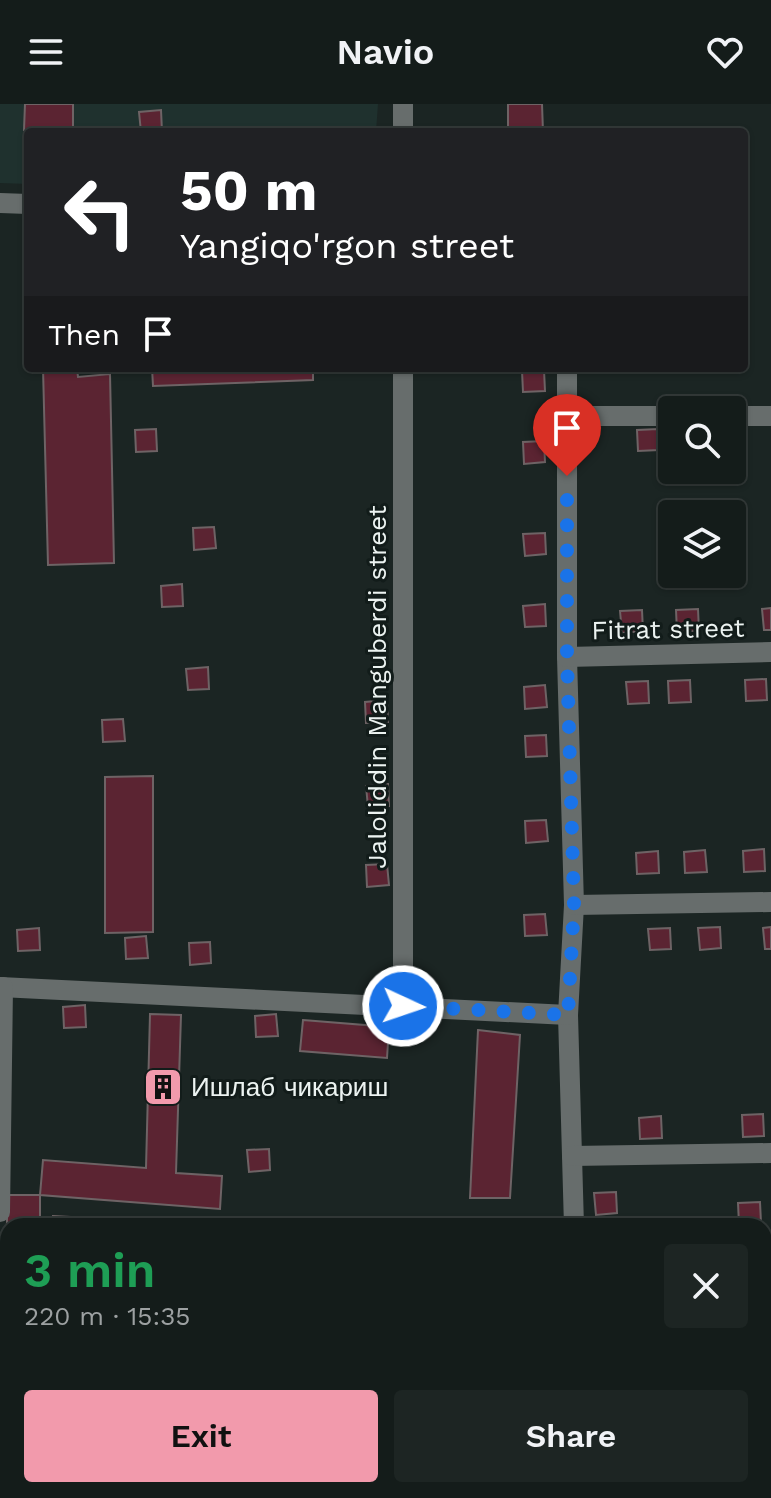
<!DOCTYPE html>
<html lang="en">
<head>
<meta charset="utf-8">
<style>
	body { margin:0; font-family:"Work Sans",sans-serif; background:#1d2523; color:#f1f3f6; height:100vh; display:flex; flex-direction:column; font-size:30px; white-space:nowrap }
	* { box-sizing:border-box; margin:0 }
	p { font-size:26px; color:#9da1a2 }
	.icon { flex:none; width:44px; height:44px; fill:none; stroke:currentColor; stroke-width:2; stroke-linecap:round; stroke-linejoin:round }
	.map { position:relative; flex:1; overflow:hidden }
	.panel { position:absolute; left:0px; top:1114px; width:772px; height:280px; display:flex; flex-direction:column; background:#141c1a; border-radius:24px 24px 0 0; box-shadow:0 2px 6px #0004,0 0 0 2px #333a39 }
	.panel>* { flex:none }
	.banner { position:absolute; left:24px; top:24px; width:724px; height:244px; border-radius:8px; box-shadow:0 2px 6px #0004,0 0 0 2px #333a39; background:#202124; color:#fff; overflow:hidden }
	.tools { position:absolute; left:658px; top:292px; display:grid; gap:16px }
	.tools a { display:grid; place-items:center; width:88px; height:88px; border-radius:8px; background:#141c1a; box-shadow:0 2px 6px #0004,0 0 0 2px #333a39; font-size:40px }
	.pin { position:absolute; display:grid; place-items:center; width:68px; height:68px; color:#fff; margin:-82px -34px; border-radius:50% 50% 50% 0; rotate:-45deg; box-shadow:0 0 8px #0007 }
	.pin .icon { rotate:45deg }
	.me { position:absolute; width:88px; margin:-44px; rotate:93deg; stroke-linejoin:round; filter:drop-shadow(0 0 6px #0008) }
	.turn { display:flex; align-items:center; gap:28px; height:168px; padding:0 24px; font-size:36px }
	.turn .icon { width:104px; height:104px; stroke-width:2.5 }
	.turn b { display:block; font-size:56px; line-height:68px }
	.then { display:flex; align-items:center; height:76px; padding:0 24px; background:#0003; gap:16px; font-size:30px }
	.round { display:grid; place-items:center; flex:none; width:84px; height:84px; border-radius:8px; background:#1d2523 }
	.head { display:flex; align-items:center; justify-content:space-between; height:136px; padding:0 24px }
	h1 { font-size:48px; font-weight:600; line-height:60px; color:#1e9e55 }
	.primary-button { display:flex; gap:16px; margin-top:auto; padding:16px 24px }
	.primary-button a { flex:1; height:92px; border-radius:8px; background:#f29aac; color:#111; font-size:32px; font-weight:600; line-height:92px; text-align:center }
	.primary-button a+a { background:#1d2523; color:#f1f3f6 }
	header { display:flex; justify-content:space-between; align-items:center; height:104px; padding:0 24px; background:#141c1a; font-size:36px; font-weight:600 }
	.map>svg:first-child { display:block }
</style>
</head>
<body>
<header><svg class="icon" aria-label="menu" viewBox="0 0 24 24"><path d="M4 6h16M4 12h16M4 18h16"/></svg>Navio<svg class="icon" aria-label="heart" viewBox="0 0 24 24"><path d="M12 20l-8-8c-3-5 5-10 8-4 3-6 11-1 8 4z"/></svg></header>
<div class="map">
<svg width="771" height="1394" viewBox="0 0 771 1394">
	<rect width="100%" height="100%" fill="#1b2523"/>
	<!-- built -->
	<path fill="#1f312e" d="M0 0H378L376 28H28V80L0 79Z"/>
	<!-- building -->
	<g fill="#5b2432" stroke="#6e6365" stroke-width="2">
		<path d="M25 0H73V27L24 26Z"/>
		<path d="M508 0H542L543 28H508Z"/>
		<path d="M161 6 162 28H141L139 8Z"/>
		<path d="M43 264H77L78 273 110 270 114 459 48 461Z"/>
		<path d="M152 264H313V276L153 282Z"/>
		<path d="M544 266 545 287 523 288 522 267Z"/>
		<path d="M156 325 157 347 136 348 135 326Z"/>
		<path d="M658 325 659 346 638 347 637 326Z"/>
		<path d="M544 337 545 358 524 360 523 338Z"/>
		<path d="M214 423 216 444 194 446 193 424Z"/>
		<path d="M545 429 546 450 525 452 523 430Z"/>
		<path d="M182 480 183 502 162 503 161 482Z"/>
		<path d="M545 500 546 522 525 523 523 502Z"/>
		<path d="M771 504V526H764L762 505Z"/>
		<path d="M698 505 699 527 677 528 676 506Z"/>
		<path d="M642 506 643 527 622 529 620 507Z"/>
		<path d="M208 563 209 585 188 586 186 565Z"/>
		<path d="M766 575 767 596 746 597 745 576Z"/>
		<path d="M690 576 691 598 669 599 668 577Z"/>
		<path d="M648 577 649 599 628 600 626 578Z"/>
		<path d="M545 581 547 603 525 605 524 583Z"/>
		<path d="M387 596 388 618 366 619 365 598Z"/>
		<path d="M123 615 125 637 103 638 102 616Z"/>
		<path d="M546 631 547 652 526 653 525 632Z"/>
		<path d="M153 672V828L105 829V673Z"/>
		<path d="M388 680 389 702 368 703 366 682Z"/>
		<path d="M546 716 548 737 526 739 525 717Z"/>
		<path d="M764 745 765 767 744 768 743 747Z"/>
		<path d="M705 746 707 768 685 769 684 748Z"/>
		<path d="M658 747 659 769 637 770 636 749Z"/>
		<path d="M387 760 389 781 367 783 366 761Z"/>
		<path d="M545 810 547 831 525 832 524 811Z"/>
		<path d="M720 823 721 844 700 846 698 824Z"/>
		<path d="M771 823V845H765L763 824Z"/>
		<path d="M39 824 40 846 18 847 17 826Z"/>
		<path d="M670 824 671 845 650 846 648 825Z"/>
		<path d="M146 832 148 854 126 855 125 834Z"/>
		<path d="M210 838 211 859 190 861 189 839Z"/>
		<path d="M85 901 86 923 64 924 63 903Z"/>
		<path d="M150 910 181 911 176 1069 222 1072 220 1105 40 1091 43 1056 146 1064Z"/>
		<path d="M276 910 278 932 256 933 255 912Z"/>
		<path d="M303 916 389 923 387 954 300 947Z"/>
		<path d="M478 926 520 931 510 1094H470Z"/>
		<path d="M763 1010 764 1032 743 1033 742 1011Z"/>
		<path d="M661 1012 662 1034 640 1035 639 1014Z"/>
		<path d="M269 1045 270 1066 249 1068 247 1046Z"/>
		<path d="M616 1088 617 1109 596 1111 594 1089Z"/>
		<path d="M7 1091H40V1122H8L7 1210Z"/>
		<path d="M760 1098 761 1119 739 1121 738 1099Z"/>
		<path d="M53 1112 70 1113 69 1122H53Z"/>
		<path d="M2 1340H8V1362H3Z"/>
		<path d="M767 1384 768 1394H746V1386H764Z"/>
	</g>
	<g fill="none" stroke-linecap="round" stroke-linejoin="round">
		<!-- minor -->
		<g stroke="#676d6c" stroke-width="20">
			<path d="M403 28V0"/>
			<path d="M0 99 28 100"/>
			<path d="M567 264V553L574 801 568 911 574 1122"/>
			<path d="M567 312H672"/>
			<path d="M732 312H771"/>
			<path d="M567 553 771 548"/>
			<path d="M574 801 771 798"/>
			<path d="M0 883 568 911"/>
			<path d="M403 902V264"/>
			<path d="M572 1052 771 1049"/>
			<path d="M0 1108 3 883"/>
			<path d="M0 1295H8"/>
			<path d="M86 1386V1394"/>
			<path d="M331 1386V1394"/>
			<path d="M579 1386V1394"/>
		</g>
	</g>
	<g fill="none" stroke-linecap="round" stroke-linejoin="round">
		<!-- route -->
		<path stroke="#1a73e8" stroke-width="14" stroke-dasharray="0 25.2" d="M403 902 568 911 574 801 567 553V372"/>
	</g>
	<!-- icons -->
	<defs>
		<g id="building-square" transform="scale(2)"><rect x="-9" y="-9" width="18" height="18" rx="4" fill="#f29aac" stroke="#121c1a"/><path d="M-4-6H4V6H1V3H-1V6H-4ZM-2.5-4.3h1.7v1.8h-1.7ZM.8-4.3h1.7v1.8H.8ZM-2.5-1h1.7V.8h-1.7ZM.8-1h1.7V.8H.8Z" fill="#111"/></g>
	</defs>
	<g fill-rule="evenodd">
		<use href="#building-square" x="163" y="983"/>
	</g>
	<g text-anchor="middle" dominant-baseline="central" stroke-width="6" stroke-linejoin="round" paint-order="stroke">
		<!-- street labels -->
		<g font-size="26" fill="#ecf3f1" stroke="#121c1a">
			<text transform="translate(668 525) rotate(-1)">Fitrat street</text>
			<text transform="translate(377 583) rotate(-90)">Jaloliddin Manguberdi street</text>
		</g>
		<!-- poi labels -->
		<g font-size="26" fill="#ecf3f1" stroke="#121c1a" text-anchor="start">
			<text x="191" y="983">Ишлаб чикариш</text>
		</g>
	</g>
</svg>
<div class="tools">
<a><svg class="icon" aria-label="search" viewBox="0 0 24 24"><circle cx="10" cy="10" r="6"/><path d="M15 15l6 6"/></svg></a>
<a><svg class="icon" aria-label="layers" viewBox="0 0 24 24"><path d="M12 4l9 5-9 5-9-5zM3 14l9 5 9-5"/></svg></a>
</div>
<div class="pin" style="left:567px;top:372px;background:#d93025"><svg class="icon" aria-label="arrive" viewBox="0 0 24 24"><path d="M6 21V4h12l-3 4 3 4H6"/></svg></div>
<svg class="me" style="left:403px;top:902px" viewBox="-20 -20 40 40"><circle r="17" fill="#1a73e8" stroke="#fff" stroke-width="3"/><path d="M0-11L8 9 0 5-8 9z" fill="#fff"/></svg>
<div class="banner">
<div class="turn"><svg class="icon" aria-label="left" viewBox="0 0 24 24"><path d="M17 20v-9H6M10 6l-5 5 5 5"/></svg><div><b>50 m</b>Yangiqo'rgon street</div></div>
<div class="then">Then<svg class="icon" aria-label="arrive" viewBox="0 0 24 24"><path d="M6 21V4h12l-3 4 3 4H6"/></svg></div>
</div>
<section class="panel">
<div class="head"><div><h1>3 min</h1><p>220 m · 15:35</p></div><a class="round"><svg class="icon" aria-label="close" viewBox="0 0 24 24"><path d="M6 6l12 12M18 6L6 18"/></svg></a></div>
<div class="primary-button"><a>Exit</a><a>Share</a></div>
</section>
</div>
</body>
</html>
